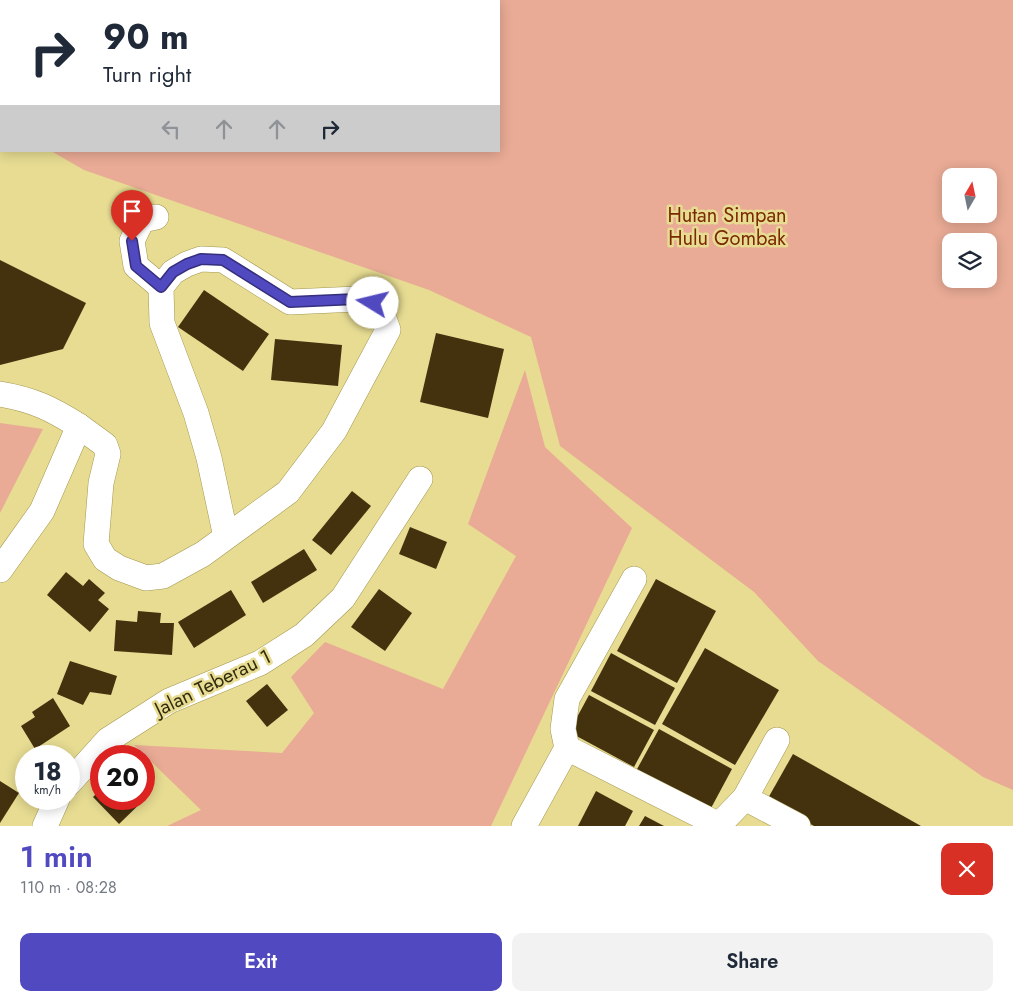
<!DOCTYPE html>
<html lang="en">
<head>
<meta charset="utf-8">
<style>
	body { margin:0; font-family:Jost,sans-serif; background:#f2f2f3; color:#1f2937; height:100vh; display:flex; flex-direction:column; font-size:19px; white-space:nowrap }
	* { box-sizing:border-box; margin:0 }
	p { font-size:16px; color:#747a83 }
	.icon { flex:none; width:28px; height:28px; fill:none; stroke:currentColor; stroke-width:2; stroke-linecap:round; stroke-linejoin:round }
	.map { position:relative; height:826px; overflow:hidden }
	.sheet { display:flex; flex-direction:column; background:#fff; flex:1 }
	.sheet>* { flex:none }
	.banner { position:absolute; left:0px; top:0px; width:500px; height:152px; box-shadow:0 2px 12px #0003; background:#fff; color:#1f2937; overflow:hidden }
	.needle { width:32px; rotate:9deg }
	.fabs { position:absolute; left:942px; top:168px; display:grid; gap:10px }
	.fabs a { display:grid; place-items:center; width:55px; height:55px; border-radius:10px; background:#fff; box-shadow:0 2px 12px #0003; font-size:25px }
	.speed { position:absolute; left:15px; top:745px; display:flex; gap:10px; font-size:25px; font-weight:700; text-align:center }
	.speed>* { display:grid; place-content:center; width:65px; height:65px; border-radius:50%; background:#fff; box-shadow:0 2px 12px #0003; line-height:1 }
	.speed small { font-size:12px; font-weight:400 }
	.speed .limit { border:8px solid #d22; background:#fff; color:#111 }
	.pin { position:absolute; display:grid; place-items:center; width:42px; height:42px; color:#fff; margin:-51px -21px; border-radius:50% 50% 50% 0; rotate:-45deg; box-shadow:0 0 5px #0007 }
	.pin .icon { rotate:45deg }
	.me { position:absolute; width:55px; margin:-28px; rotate:279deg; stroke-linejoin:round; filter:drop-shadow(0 0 4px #0008) }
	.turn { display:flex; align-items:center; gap:18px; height:105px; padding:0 20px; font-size:22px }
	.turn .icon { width:65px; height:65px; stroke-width:2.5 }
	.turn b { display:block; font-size:35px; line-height:42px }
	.lanes { display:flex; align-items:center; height:48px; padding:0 20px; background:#0003; justify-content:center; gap:25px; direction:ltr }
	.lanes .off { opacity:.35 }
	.round { display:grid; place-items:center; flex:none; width:52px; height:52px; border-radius:10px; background:#f2f2f3 }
	.summary { display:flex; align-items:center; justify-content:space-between; height:85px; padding:0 20px }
	h1 { font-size:30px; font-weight:600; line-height:38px; color:#5149c0 }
	.action { display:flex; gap:10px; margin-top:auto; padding:10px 20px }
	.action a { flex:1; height:58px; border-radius:10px; background:#5149c0; color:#fff; font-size:20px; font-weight:600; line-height:58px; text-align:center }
	.action a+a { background:#f2f2f3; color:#1f2937 }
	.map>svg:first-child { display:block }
</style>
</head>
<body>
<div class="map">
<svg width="1013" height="826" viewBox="0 0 1013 826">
	<rect width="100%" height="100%" fill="#e7dc92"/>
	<!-- green -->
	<g fill="#e9ab95" fill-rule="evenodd">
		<path d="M0 0H1013V790L983 777 818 661 754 592 560 446 531 337 429 290 84 170 51 151H499V1H1V121ZM951 176H989V214H951ZM951 241H989V279H951Z"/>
		<path d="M525 370 545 447 632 528 491 826H167L201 810 134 745 282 753 314 713 291 677 325 642 443 689 516 556 468 524Z"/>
		<path d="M0 423 43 429 0 513Z"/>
	</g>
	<!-- building -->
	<g fill="#44320f">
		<path d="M0 260 86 303 63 349 0 365Z"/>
		<path d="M204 290 269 334 243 371 178 327Z"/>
		<path d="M436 333 504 349 488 418 420 402Z"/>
		<path d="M275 339 342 345 338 386 271 380Z"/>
		<path d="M352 491 371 506 331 555 312 540Z"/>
		<path d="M410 527 447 542 436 569 399 554Z"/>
		<path d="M304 549 317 570 263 603 251 582Z"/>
		<path d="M66 572 83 586 89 579 105 593 98 600 109 609 90 632 47 595Z"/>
		<path d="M656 579 716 611 677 683 617 651Z"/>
		<path d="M379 589 412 613 385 651 351 627Z"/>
		<path d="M231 590 246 615 194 648 178 622Z"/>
		<path d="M138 611 161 613 160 623H174L172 655 114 651 116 620 137 622Z"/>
		<path d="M705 648 779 690 735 765 662 724Z"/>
		<path d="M611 653 675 688 655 725 591 691Z"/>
		<path d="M70 661 117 676 111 695 90 692 83 705 57 694Z"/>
		<path d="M267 684 288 710 267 727 246 701Z"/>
		<path d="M589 695 654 730 634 767 569 732Z"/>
		<path d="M53 698 70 726 35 749 21 726 35 717 32 712Z"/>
		<path d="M659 729 732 769 710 810 636 771Z"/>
		<path d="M793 754 921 826H814L767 800Z"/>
		<path d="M0 781 19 793 0 823Z"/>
		<path d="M144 787 150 794 119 824 93 797 101 789V799H144Z"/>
		<path d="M596 791 633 811 625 826H578Z"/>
		<path d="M645 816 664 826H639Z"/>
	</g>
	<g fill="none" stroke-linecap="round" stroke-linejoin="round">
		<!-- minor casing -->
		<g stroke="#a3974f" stroke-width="26">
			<g id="minor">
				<path d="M156 217 142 220 132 241 136 266 161 287"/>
				<path d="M0 394C32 399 52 409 79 426L42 511 0 570"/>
				<path d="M79 426 105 445 108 454 101 483 96 544 105 559 119 568 146 578 163 576 203 554 288 492 334 431 388 330 381 310 373 303 357 299 290 302 223 260 201 259 187 264 173 272 161 287 162 323 196 413 209 458 226 537"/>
				<path d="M567 748 563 729 567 699 634 579"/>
				<path d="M567 748 721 826"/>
				<path d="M69 783 108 740 169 701 260 663 304 635 343 598 420 479"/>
				<path d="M745 798 798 826"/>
				<path d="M45 826 57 799"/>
				<path d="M524 826 567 748"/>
				<path d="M718 826 745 798 777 740"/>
			</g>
		</g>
		<!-- minor -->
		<use href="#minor" stroke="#fff" stroke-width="25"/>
	</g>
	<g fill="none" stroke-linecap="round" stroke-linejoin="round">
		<!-- route casing -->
		<g stroke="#352f7d" stroke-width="12">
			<path id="route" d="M132 241 136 266 161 287 173 272 187 264 201 259 223 260 290 302 357 299 373 303"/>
		</g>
		<!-- route -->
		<use href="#route" stroke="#5149c0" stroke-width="9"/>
	</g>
	<g text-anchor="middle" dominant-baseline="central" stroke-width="5" stroke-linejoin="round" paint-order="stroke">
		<!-- park labels -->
		<g font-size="20" fill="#7b2903" stroke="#e7dc92">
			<text x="727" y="215">Hutan Simpan<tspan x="727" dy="23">Hulu Gombak</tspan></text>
		</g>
		<!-- street labels -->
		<g font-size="20" fill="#322d0e" stroke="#e7dc92">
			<text transform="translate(213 683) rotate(-26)">Jalan Teberau 1</text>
		</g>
	</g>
</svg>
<div class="fabs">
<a><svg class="needle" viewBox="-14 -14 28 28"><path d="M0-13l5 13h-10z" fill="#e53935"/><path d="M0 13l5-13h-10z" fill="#747a83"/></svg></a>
<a><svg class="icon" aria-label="layers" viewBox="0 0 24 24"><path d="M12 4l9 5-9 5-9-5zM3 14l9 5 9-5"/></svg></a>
</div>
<div class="speed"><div>18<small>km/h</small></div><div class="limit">20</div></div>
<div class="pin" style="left:132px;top:241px;background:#d93025"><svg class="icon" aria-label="arrive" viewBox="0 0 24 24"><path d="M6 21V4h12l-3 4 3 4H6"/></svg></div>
<svg class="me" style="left:373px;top:303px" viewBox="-20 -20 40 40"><circle r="19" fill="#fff"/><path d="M0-13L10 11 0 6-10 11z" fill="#5149c0"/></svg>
<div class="banner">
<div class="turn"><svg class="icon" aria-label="right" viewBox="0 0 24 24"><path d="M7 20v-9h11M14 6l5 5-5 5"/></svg><div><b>90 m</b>Turn right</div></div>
<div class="lanes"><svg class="icon off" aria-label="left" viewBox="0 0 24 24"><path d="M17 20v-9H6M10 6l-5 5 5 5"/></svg><svg class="icon off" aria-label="ahead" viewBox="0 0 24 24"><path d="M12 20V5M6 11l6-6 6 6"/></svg><svg class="icon off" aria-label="ahead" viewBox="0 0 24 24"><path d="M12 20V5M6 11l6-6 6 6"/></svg><svg class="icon" aria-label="right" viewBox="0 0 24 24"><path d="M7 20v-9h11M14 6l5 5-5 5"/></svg></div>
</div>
</div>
<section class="sheet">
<div class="summary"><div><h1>1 min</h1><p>110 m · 08:28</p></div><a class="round" style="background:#d93025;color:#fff"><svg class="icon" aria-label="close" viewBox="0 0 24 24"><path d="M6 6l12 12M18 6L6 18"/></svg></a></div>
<div class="action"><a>Exit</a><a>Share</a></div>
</section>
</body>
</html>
